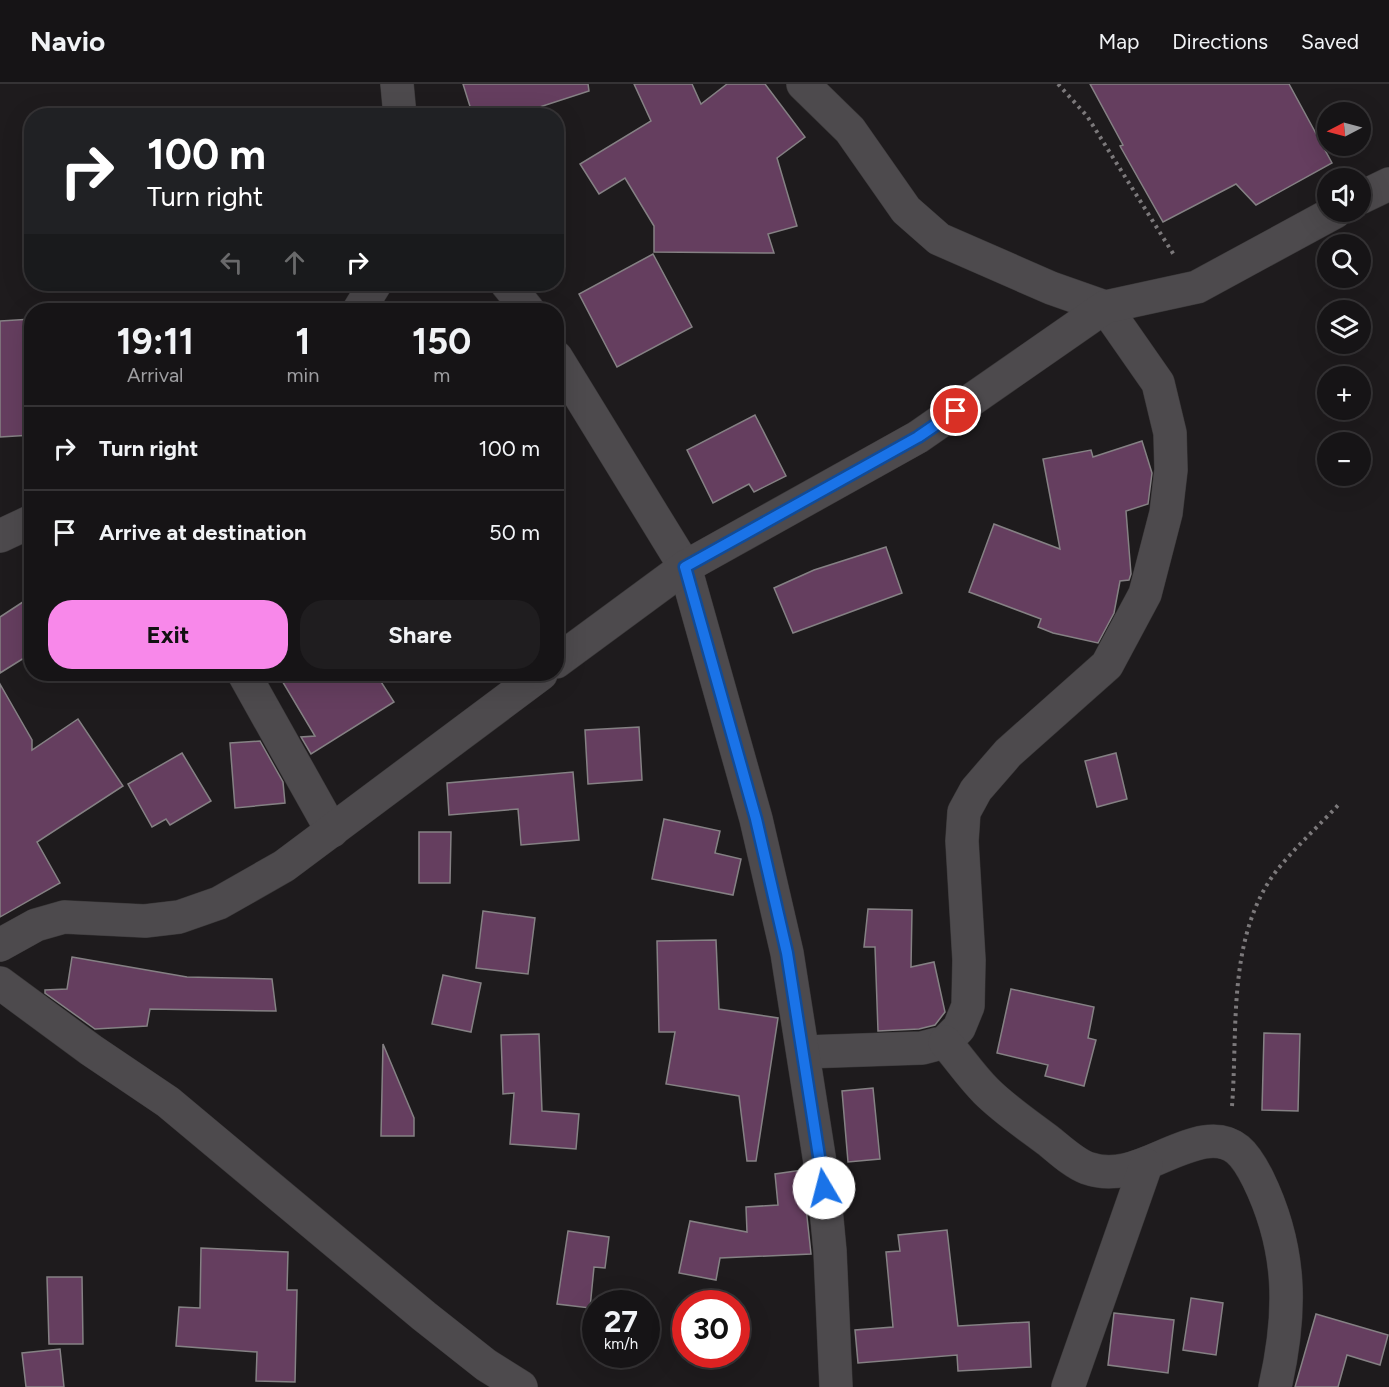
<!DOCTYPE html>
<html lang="en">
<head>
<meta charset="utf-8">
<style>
	body { margin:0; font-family:Figtree,sans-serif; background:#1f1d1f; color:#f1f3f6; height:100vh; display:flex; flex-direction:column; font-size:22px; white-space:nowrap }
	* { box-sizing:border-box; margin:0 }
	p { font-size:20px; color:#9e9ea1 }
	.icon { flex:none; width:33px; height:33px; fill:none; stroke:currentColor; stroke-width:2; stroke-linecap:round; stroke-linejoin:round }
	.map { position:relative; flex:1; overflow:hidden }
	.side { position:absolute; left:24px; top:219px; width:540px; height:378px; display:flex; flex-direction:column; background:#161416; border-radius:24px; box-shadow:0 6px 24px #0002,0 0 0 2px #353335 }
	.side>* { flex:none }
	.hud { position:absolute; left:24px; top:24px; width:540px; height:183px; border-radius:24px; box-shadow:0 6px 24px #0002,0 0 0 2px #353335; background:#202124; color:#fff; overflow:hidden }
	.needle { width:39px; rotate:264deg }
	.buttons { position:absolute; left:1317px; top:18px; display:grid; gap:12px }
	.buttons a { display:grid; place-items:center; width:54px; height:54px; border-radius:50%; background:#161416; box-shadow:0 6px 24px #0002,0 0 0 2px #353335; font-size:30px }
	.speed { position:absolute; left:582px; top:1206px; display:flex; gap:12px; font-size:30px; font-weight:700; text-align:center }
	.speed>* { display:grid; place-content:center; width:78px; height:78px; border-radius:50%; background:#161416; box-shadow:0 6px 24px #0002,0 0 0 2px #353335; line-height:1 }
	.speed small { font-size:15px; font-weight:400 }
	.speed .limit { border:9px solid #d22; background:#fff; color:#111 }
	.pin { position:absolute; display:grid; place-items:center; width:51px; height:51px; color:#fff; margin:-26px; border:3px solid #fff; border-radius:50%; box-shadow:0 2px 6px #0007 }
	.me { position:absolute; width:66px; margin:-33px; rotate:352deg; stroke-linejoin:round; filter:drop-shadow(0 0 4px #0008) }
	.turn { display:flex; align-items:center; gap:21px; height:126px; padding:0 24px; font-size:27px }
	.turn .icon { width:78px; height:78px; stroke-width:2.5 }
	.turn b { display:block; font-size:42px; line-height:51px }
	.lanes { display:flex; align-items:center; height:57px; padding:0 24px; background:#0003; justify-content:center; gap:30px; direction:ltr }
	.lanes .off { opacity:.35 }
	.eta { display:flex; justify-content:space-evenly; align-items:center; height:102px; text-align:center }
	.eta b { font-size:36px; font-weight:700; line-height:42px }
	.action { display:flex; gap:12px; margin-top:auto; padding:12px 24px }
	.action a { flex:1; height:69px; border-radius:24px; background:#f888ea; color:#111; font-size:24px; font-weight:700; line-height:69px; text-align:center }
	.action a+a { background:#1f1d1f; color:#f1f3f6 }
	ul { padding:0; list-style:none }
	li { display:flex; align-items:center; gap:18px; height:84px; padding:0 24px; border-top:2px solid #353335 }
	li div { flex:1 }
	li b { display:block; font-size:22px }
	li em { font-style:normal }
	header { display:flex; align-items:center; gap:36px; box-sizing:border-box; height:84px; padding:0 30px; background:#161416; border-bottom:2px solid #353335 }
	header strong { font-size:28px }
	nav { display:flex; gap:33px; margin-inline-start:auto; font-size:21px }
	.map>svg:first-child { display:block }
</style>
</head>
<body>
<header>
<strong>Navio</strong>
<nav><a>Map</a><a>Directions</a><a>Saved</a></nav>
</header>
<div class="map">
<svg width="1389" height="1303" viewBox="0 0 1389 1303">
	<rect width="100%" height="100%" fill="#1e1b1d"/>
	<!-- building -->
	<g fill="#653e5f" stroke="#858184" stroke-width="1.5">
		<path d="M463 0H588L589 7 512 32H473Z"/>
		<path d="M634 0H692L701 20 727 0H765L805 53 777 74 797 142 768 150 774 169 654 168V142L625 94 599 110 580 80 651 37Z"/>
		<path d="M1090 0H1289L1332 79 1256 121 1236 100 1163 138 1120 62 1123 61Z"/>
		<path d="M653 170 692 243 617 283 579 210Z"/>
		<path d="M32 235V351L0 353V237Z"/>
		<path d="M755 331 786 392 754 408 749 400 713 419 687 366Z"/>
		<path d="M1142 357 1152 389 1148 420 1126 427 1131 490 1129 496 1120 497 1114 529 1098 559 1053 549 1038 543 1041 535 969 508 994 440 1060 465 1043 375 1091 366 1093 373Z"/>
		<path d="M886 463 902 509 793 549 774 504 814 486Z"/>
		<path d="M32 512V569L0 589V533Z"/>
		<path d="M278 590H376L394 618 311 670 301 653 315 652Z"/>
		<path d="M0 600 32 656V666L78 635 123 702 37 758 60 799 0 833Z"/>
		<path d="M639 643 642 696 588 700 585 646Z"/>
		<path d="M260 657 283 698 285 719 235 724 230 659Z"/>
		<path d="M182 669 211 717 170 741 166 735 152 743 128 700Z"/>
		<path d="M1116 669 1127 715 1097 723 1085 677Z"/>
		<path d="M573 688 579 756 521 761 518 725 449 731 447 699Z"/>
		<path d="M664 735 720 747 715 769 741 775 733 811 652 795Z"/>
		<path d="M419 748H451L450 799H419Z"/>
		<path d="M868 825 912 826 911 883 934 878 945 928 935 941 919 945 878 947 875 863H864Z"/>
		<path d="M483 827 535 834 528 890 476 884Z"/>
		<path d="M716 856 719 925 778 934 756 1077H747L739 1012 666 1000 675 948H659L657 857Z"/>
		<path d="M72 873 187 893 272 895 276 927 150 925 147 942 95 945 45 909V906L67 905Z"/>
		<path d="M443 891 481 899 471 948 432 940Z"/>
		<path d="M1011 905 1094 923 1088 954 1096 956 1084 1002 1045 992 1048 981 997 969Z"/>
		<path d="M1264 949 1300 950 1298 1027 1262 1026Z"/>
		<path d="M539 950 542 1027 579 1030 576 1065 510 1060 514 1009 503 1010 501 951Z"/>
		<path d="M383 960 414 1034V1052H381Z"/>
		<path d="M873 1004 880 1075 848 1078 842 1007Z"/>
		<path d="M802 1086 811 1170 720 1174 716 1196 679 1189 690 1137 747 1148 746 1123 778 1121 775 1090Z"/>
		<path d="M947 1146 958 1242 1029 1238 1031 1283 958 1287 957 1271 858 1279 855 1246 893 1243 886 1168 900 1167 898 1151Z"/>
		<path d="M568 1147 609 1153 605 1184 594 1183 590 1224 557 1220Z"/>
		<path d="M201 1164 288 1168 287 1206H297L295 1298 256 1297 257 1268 176 1262 179 1223 200 1224Z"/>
		<path d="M47 1193H82L83 1260H49Z"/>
		<path d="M1191 1214 1223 1219 1216 1271 1183 1266Z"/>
		<path d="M1114 1229 1174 1236 1168 1289 1108 1281Z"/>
		<path d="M1316 1230 1388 1251 1380 1281 1347 1271 1338 1303H1295Z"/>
		<path d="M60 1265 64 1303H26L22 1269Z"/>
	</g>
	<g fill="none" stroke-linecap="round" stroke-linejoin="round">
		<!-- minor casing -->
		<g stroke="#393738" stroke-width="34">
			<g id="minor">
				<path d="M397 0 400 32"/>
				<path d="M803 0 850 46 906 126 939 155 1051 204 1105 223 1158 299 1170 349 1171 386 1166 429 1145 510 1107 581 1008 669 976 706 964 728 962 757 969 876 968 922 959 944 945 958 922 964 804 968"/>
				<path d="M1360 114 1389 100"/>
				<path d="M507 200 528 226"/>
				<path d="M359 226 375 200"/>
				<path d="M556 273 685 483 756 735 787 869 824 1104 830 1167 836 1303"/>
				<path d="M0 452 32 437"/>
				<path d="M556 578 685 483 918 353 1105 223 1197 203 1335 128"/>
				<path d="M244 590 332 747"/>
				<path d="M0 861 36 841 64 833 145 837 179 833 219 819 284 782 541 590"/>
				<path d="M0 899 91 966 168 1018 424 1232 486 1281 521 1303"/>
				<path d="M945 958C959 974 971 992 986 1007 1005 1026 1029 1042 1050 1058 1061 1067 1074 1079 1087 1084 1129 1099 1164 1065 1204 1058 1234 1053 1246 1071 1258 1095 1292 1165 1292 1228 1275 1303"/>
				<path d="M1068 1303 1146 1081"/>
			</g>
		</g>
		<!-- path -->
		<g stroke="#7c797b" stroke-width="4" stroke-dasharray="3 4.5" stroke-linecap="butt">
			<path d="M1058 0 1087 32 1174 171"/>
			<path d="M1232 1022C1238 946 1227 856 1274 790 1293 765 1319 742 1340 719"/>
		</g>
		<!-- minor -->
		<use href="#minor" stroke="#4d4a4d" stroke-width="33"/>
	</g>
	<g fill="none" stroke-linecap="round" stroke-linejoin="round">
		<!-- route casing -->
		<g stroke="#114b97" stroke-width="15">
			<path id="route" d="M824 1104 787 869 756 735 685 483 918 353 956 327"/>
		</g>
		<!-- route -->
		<use href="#route" stroke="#1a73e8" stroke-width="10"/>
	</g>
</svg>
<div class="buttons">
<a><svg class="needle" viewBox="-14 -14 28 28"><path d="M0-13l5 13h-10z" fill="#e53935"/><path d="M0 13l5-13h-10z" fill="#9e9ea1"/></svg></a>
<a><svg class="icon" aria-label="sound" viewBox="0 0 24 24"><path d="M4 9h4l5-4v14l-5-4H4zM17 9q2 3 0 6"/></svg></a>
<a><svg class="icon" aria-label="search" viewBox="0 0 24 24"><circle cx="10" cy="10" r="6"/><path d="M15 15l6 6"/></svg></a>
<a><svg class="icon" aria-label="layers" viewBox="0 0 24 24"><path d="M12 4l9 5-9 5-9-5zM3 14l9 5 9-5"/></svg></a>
<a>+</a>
<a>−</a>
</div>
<div class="speed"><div>27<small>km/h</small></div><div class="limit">30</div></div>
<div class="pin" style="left:956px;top:327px;background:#d93025"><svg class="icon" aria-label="arrive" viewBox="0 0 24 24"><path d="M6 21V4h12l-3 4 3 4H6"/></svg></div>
<svg class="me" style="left:824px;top:1104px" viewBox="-20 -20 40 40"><circle r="19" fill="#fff"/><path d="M0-13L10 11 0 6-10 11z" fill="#1a73e8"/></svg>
<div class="hud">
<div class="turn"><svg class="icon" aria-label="right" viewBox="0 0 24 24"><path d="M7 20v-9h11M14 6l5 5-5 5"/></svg><div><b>100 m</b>Turn right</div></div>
<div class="lanes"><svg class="icon off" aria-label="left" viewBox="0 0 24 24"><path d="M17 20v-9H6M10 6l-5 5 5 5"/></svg><svg class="icon off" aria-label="ahead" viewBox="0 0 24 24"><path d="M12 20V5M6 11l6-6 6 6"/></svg><svg class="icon" aria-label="right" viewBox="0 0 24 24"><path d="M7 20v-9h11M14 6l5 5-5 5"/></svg></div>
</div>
<section class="side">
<div class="eta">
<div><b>19:11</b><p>Arrival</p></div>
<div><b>1</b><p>min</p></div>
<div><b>150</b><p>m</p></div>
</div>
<ul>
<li><svg class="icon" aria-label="right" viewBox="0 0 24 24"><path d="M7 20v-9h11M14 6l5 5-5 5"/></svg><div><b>Turn right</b></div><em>100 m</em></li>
<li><svg class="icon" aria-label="arrive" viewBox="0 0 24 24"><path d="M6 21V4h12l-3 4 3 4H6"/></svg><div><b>Arrive at destination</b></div><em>50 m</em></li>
</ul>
<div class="action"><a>Exit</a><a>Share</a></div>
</section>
</div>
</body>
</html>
